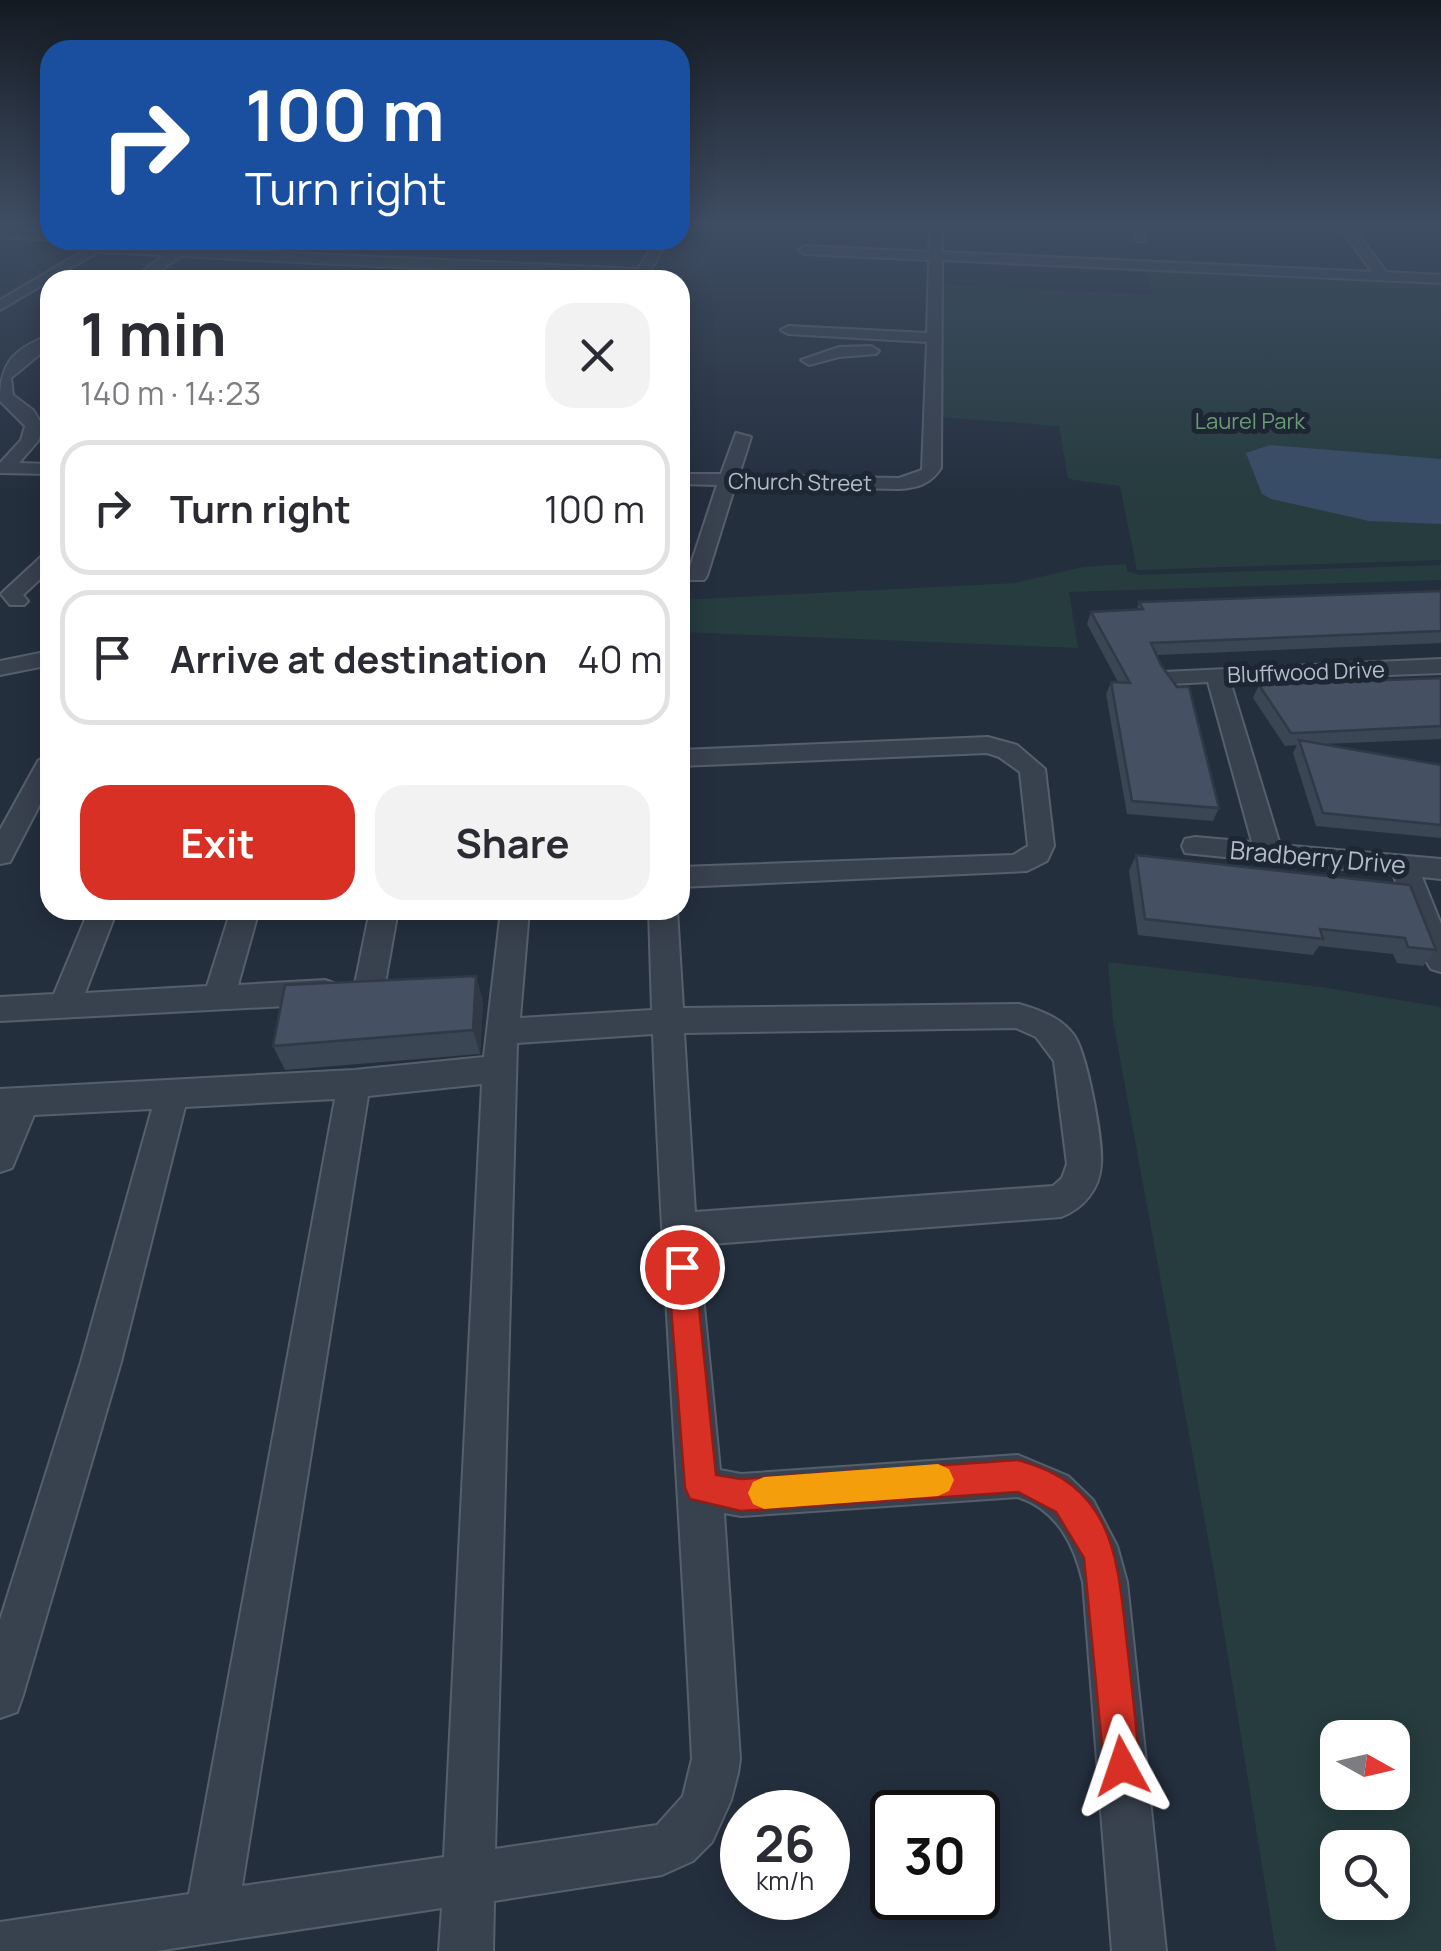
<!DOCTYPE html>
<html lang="en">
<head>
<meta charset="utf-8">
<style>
	body { margin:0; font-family:Manrope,sans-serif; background:#f2f2f3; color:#2b2b33; height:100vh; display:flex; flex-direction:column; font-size:38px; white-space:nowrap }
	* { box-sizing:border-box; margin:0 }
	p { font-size:32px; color:#7c7c81 }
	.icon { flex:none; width:55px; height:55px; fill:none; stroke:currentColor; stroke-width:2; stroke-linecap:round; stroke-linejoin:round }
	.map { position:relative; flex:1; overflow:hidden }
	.details { position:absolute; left:40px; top:270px; width:650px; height:650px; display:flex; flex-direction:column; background:#fff; border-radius:30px; box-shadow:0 5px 25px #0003 }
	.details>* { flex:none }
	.hud { position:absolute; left:40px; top:40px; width:650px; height:210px; border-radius:30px; box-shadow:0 5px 25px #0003; background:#1a4fa0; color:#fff; overflow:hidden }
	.needle { width:65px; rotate:98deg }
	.tools { position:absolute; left:1320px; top:1720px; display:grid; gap:20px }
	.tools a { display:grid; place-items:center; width:90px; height:90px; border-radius:20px; background:#fff; box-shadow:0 5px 25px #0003; font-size:50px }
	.speed { position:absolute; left:720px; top:1790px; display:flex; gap:20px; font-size:50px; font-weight:700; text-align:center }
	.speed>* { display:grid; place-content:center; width:130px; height:130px; border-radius:50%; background:#fff; box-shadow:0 5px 25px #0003; line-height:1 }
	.speed small { font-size:25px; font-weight:400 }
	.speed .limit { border:5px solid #111; border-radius:15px; background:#fff; color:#111 }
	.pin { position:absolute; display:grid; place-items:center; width:85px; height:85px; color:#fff; margin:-42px; border:5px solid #fff; border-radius:50%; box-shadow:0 2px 10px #0007 }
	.me { position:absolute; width:110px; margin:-55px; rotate:355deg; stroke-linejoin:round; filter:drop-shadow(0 0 8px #0008) }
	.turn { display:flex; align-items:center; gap:35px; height:210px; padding:0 40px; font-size:45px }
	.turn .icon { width:130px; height:130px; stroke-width:2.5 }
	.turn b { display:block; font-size:70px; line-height:85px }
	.round { display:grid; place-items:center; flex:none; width:105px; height:105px; border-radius:30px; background:#f2f2f3 }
	.overview { display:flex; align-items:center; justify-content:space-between; height:170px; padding:0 40px }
	h1 { font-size:60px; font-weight:700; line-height:75px }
	.cta { display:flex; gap:20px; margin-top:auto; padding:20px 40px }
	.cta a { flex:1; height:115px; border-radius:30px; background:#d93025; color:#fff; font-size:40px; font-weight:700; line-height:115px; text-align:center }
	.cta a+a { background:#f2f2f3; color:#2b2b33 }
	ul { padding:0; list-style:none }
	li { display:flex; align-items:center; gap:30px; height:135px; margin:0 20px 15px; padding:0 20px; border:5px solid #e1e1e2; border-radius:30px }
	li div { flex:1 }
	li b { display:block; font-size:38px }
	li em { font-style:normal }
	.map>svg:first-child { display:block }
</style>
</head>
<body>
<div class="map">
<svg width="1441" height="1951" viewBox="0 0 1441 1951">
	<rect width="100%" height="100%" fill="#242f3e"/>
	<!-- green -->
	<g fill="#263c3f" fill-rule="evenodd">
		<path d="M1145 269 1441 281V560L1137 570 1120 486 1068 479 1059 426 940 417 945 285 1153 295Z"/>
		<path d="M1126 564 1127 571 1140 575 1441 565V580L1069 592 1078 648 680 632V600L1014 583 1083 567Z"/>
		<path d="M1108 962 1321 987 1441 1007V1951H1276L1214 1571 1113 1020ZM1338 1738H1392V1792H1338ZM1338 1848H1392V1902H1338Z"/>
	</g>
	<!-- water -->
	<path fill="#394c67" d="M1270 445 1441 459V524L1369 521 1271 499 1262 494 1246 453Z"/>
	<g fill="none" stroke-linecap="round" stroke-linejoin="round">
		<!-- minor casing -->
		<g stroke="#565f6c" stroke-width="4">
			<g id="minor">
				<path d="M930 220H942V252L1372 272 1335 220H1348L1386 272 1441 275V283L942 260 941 468C931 484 917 488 899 489L735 486 707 576 704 580H690L687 576 717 485 680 484V474H721L736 433 751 437 739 475 899 478 922 470 927 342 788 334 781 330 788 326 927 333 929 260 805 254 799 250 805 246 929 252Z"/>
				<path d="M1130 220H1142L1145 241H1137Z"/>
				<path d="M0 229 50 232V240L0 237Z"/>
				<path d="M656 240H668L645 280 181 256 147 280H131L165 255 98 252 0 310V300L95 244 638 269Z"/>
				<path d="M50 335V346L11 378 13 395 33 410 43 426 38 441 19 463 50 464V474L0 473V463L21 440 25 426 0 401C0 363 13 349 50 335Z"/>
				<path d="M871 346 879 351 876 354 839 357 809 365 801 360 839 347Z"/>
				<path d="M50 553V570L23 595 28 601 24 605H10L1 594 5 590 43 555Z"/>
				<path d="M50 651V665L0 675V661Z"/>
				<path d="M1441 659V673L1230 681 1280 845 1441 859V879L1422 877 1441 924V972L1431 969 1426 961 1393 874 1185 853 1182 846 1185 839 1195 837 1252 842 1208 682 1171 684 1160 677 1163 672Z"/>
				<path d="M988 737 1017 745 1045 769 1054 846 1047 861 1027 871 680 887V867L1013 855 1028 846 1020 772 999 757 987 753 680 766V750Z"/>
				<path d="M50 753V785L10 862 0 864V830L38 761Z"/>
				<path d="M89 910H117L85 993 207 986 231 910H259L238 985 325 980 336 984 340 992 336 1000 325 1004 0 1021V997L54 994Z"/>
				<path d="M370 910H398L384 989 380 997 369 1001 358 997 354 989Z"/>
				<path d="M501 910H529L520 1018 652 1010 649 910H677L683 1008 1019 1004C1039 1010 1060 1017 1073 1034 1087 1051 1103 1141 1101 1164 1100 1189 1083 1209 1061 1217L698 1245 720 1470 741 1474 1018 1455 1068 1476 1093 1500 1117 1546 1127 1582 1166 1951H1112L1083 1582C1074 1544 1057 1510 1018 1497L741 1516 724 1513 740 1759 738 1773 731 1800 712 1842 693 1861 662 1875 494 1901 493 1951H439L442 1908 157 1951H0V1922L189 1894 335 1099 185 1107 121 1362 23 1695 17 1712 0 1718V1620L81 1362 152 1109 34 1115 12 1168 0 1172V1089L354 1070 484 1057ZM1016 1028 1036 1037 1054 1061 1067 1164 1062 1178 1053 1186 695 1212 684 1033ZM653 1034C662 1276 681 1517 692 1759L683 1796 657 1825 495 1849 517 1043ZM482 1084 444 1857 242 1886 368 1096Z"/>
			</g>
		</g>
		<!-- minor -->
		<use href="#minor" fill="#38414e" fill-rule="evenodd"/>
	</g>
	<!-- wall -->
	<g fill="#3b4654">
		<path d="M1441 591V643L1157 655 1219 808 1213 821 1127 814 1106 694 1111 682H1118L1087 624 1091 612 1137 610 1139 602Z"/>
		<path d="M1441 678V739L1323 744 1441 765V838L1316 826 1293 753 1297 745 1285 746 1253 698 1259 685Z"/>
		<path d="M1136 855 1410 885 1436 950 1423 966 1397 963 1393 954 1319 946 1313 955 1138 935 1129 871Z"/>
		<path d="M483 1000 480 1054 285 1070 273 1046Z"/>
	</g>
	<!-- shaded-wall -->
	<path fill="#303945" d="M476 976 483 1000 480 1054 473 1030Z"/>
	<!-- building -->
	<g fill="#455162" stroke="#303945" stroke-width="2.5">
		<path d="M1441 591V631L1151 643 1161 665 1177 687H1189L1219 808 1132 801 1111 682 1130 683 1091 612 1143 609 1139 602Z"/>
		<path d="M1441 678V726L1297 733H1291L1259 685Z"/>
		<path d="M1299 740 1441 765V825L1323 813Z"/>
		<path d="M1136 855 1410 885 1436 950 1408 947 1405 938 1320 929 1323 939 1145 919Z"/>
		<path d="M476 976 473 1030 273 1046 285 985Z"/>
	</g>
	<!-- sky -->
	<linearGradient id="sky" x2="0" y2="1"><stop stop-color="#141a22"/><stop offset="0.45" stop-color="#3f4d63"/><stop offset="1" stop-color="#3f4d63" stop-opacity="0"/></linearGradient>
	<rect width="1441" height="494" fill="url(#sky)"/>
	<!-- route -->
	<path fill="#d93025" stroke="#8d1f18" stroke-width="2.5" d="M682 1254 691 1258 695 1267 716 1475 741 1479 1018 1460C1112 1485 1117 1553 1126 1635 1131 1679 1136 1723 1140 1766L1135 1780 1122 1785 1109 1780 1104 1766 1084 1558 1056 1512 1018 1492 741 1511 690 1499 685 1488 668 1267 672 1258Z"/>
	<!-- slow -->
	<path fill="#f59e0b" d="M938 1464 949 1469 954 1480 949 1491 938 1496 764 1509 753 1504 748 1493 753 1482 764 1477Z"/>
	<g text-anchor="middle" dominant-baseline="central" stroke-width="10" stroke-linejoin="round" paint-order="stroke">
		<!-- far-park labels -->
		<g font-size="22" fill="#6b9a76" stroke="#1d2633">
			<text x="1250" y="421">Laurel Park</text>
		</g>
		<!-- far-street labels -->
		<g font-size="22" fill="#b4bcc9" stroke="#1d2633">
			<text transform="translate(800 482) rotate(1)">Church Street</text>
			<text transform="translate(1306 672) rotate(-2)">Bluffwood Drive</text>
		</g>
		<!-- street labels -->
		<g font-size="25" fill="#b4bcc9" stroke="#1d2633">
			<text transform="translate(1318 857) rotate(5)">Bradberry Drive</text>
		</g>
	</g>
</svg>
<div class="tools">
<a><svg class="needle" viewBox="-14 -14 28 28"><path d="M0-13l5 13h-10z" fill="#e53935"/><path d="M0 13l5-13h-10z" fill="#7c7c81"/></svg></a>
<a><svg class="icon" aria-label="search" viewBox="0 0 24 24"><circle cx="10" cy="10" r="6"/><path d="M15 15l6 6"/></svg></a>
</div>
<div class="speed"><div>26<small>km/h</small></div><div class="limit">30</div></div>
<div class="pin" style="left:682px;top:1267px;background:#d93025"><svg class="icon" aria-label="arrive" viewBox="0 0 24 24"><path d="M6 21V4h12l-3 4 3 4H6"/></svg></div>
<svg class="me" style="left:1122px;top:1766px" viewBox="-20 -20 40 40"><path d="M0-17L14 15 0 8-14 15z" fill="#d93025" stroke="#fff" stroke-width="4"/></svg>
<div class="hud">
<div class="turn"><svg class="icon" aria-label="right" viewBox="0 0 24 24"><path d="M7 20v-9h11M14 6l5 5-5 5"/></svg><div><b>100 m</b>Turn right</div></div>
</div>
<section class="details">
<div class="overview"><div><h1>1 min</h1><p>140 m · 14:23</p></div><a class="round"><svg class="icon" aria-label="close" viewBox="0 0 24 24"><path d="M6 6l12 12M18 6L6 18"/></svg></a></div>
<ul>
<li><svg class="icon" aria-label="right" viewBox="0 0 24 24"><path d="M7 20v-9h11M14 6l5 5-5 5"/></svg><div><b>Turn right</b></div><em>100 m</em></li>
<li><svg class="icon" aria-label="arrive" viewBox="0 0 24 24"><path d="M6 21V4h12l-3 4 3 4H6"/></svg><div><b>Arrive at destination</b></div><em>40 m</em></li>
</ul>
<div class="cta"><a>Exit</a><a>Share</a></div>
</section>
</div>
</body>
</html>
